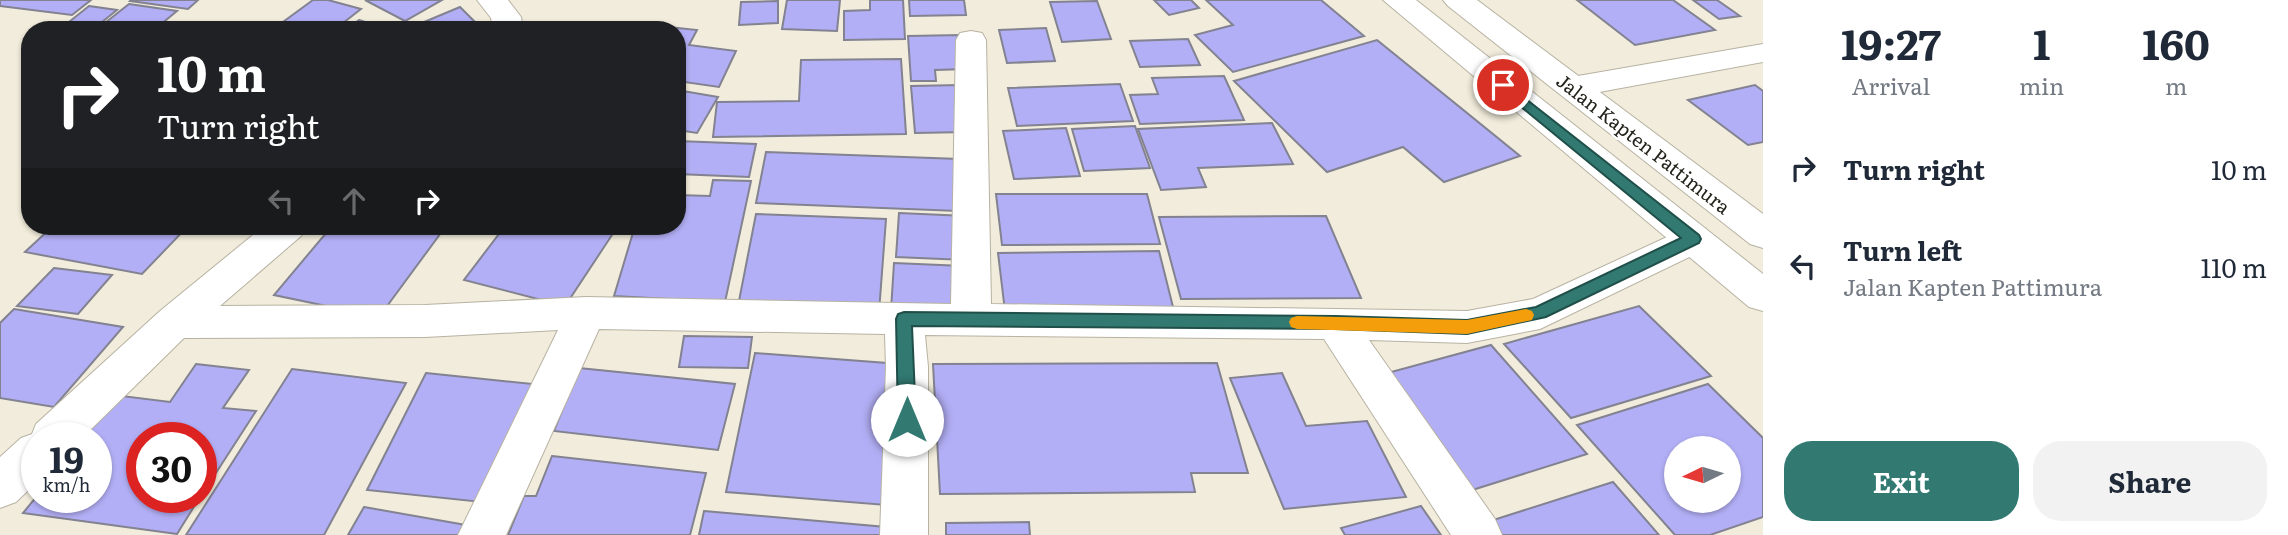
<!DOCTYPE html>
<html lang="en">
<head>
<meta charset="utf-8">
<style>
	body { margin:0; font-family:Literata,serif; background:#f2f2f3; color:#1f2937; height:100vh; display:flex; flex-direction:column; font-size:26px; white-space:nowrap }
	* { box-sizing:border-box; margin:0 }
	p { font-size:23px; color:#747a83 }
	.icon { flex:none; width:38px; height:38px; fill:none; stroke:currentColor; stroke-width:2; stroke-linecap:round; stroke-linejoin:round }
	.map { position:relative; flex:1; overflow:hidden }
	.panel { display:flex; flex-direction:column; background:#fff; width:525px }
	.panel>* { flex:none }
	.guide { position:absolute; left:21px; top:21px; width:665px; height:214px; border-radius:28px; box-shadow:0 2px 5px #0004; background:#202124; color:#fff; overflow:hidden }
	.needle { width:46px; rotate:265deg }
	.fabs { position:absolute; left:1664px; top:436px; display:grid; gap:14px }
	.fabs a { display:grid; place-items:center; width:77px; height:77px; border-radius:50%; background:#fff; box-shadow:0 2px 5px #0004; font-size:35px }
	.speed { position:absolute; left:21px; top:422px; display:flex; gap:14px; font-size:35px; font-weight:700; text-align:center }
	.speed>* { display:grid; place-content:center; width:91px; height:91px; border-radius:50%; background:#fff; box-shadow:0 2px 5px #0004; line-height:1 }
	.speed small { font-size:18px; font-weight:400 }
	.speed .limit { border:10px solid #d22; background:#fff; color:#111 }
	.pin { position:absolute; display:grid; place-items:center; width:60px; height:60px; color:#fff; margin:-30px; border:4px solid #fff; border-radius:50%; box-shadow:0 2px 7px #0007 }
	.me { position:absolute; width:77px; margin:-38px; rotate:0deg; stroke-linejoin:round; filter:drop-shadow(0 0 5px #0008) }
	.turn { display:flex; align-items:center; gap:24px; height:147px; padding:0 21px; font-size:32px }
	.turn .icon { width:91px; height:91px; stroke-width:2.5 }
	.turn b { display:block; font-size:49px; line-height:60px }
	.lanes { display:flex; align-items:center; height:66px; padding:0 21px; background:#0003; justify-content:center; gap:35px; direction:ltr }
	.lanes .off { opacity:.35 }
	.eta { display:flex; justify-content:space-evenly; align-items:center; height:119px; text-align:center }
	.eta b { font-size:42px; font-weight:700; line-height:49px }
	.action { display:flex; gap:14px; margin-top:auto; padding:14px 21px }
	.action a { flex:1; height:80px; border-radius:28px; background:#317971; color:#fff; font-size:28px; font-weight:700; line-height:80px; text-align:center }
	.action a+a { background:#f2f2f3; color:#1f2937 }
	ul { padding:0; list-style:none }
	li { display:flex; align-items:center; gap:21px; height:98px; padding:0 21px }
	li div { flex:1 }
	li b { display:block; font-size:26px }
	li em { font-style:normal }
	main { display:flex; flex:1; min-height:0 }
	.map>svg:first-child { display:block }
</style>
</head>
<body>
<main>
<div class="map">
<svg width="1763" height="535" viewBox="0 0 1763 535">
	<rect width="100%" height="100%" fill="#f1ecdb"/>
	<!-- building -->
	<g fill="#b3aff6" stroke="#828291" stroke-width="2" fill-rule="evenodd">
		<path d="M0 0H91L72 15 0 6Z"/>
		<path d="M198 0 188 9 130 1 131 0Z"/>
		<path d="M313 0H328L361 9 334 30H272Z"/>
		<path d="M365 0H442L405 21Z"/>
		<path d="M787 0H840L837 31 782 29Z"/>
		<path d="M870 0H903L905 39 844 40V11L870 10Z"/>
		<path d="M909 0H964L966 15 910 16Z"/>
		<path d="M1154 0H1191L1199 8 1169 15Z"/>
		<path d="M1206 0H1321L1364 36 1233 72 1195 35 1233 25Z"/>
		<path d="M1577 0H1673L1715 30 1635 45Z"/>
		<path d="M1693 0H1717L1740 16 1719 19Z"/>
		<path d="M778 1V23L739 25 741 2Z"/>
		<path d="M1097 1 1111 39 1062 42 1050 2Z"/>
		<path d="M129 4 177 11 154 30H96Z"/>
		<path d="M89 6 117 10 92 30H59Z"/>
		<path d="M460 7 478 25 466 30H405Z"/>
		<path d="M359 20 387 29 345 30Z"/>
		<path d="M650 25 697 30 689 45 736 51 719 87 677 81V30H647Z"/>
		<path d="M1046 28 1055 61 1007 63 999 30Z"/>
		<path d="M962 35 966 69 935 70 936 81H911L908 36Z"/>
		<path d="M1188 39 1200 65 1140 67 1130 41Z"/>
		<path d="M1377 40 1520 156 1444 182 1403 147 1327 172 1234 81Z"/>
		<path d="M901 59 906 134 713 137 717 102 799 101 801 60Z"/>
		<path d="M1224 76 1244 120 1140 124 1130 95 1158 94 1152 78Z"/>
		<path d="M1120 84 1133 121 1017 126 1008 88Z"/>
		<path d="M961 85 967 132 915 133 911 86Z"/>
		<path d="M1755 85 1763 91V142L1748 145 1688 100Z"/>
		<path d="M677 90 718 97 697 133 677 130Z"/>
		<path d="M1272 123 1293 164 1198 168 1206 187 1161 190 1138 129Z"/>
		<path d="M1135 126 1150 168 1084 171 1072 129Z"/>
		<path d="M1066 128 1080 176 1014 179 1003 131Z"/>
		<path d="M677 141 756 144 749 177 677 174Z"/>
		<path d="M766 152 959 159 958 211 756 203Z"/>
		<path d="M713 180 751 181 725 302 614 296 635 226H677V195L710 196Z"/>
		<path d="M996 194H1147L1160 244 1002 245Z"/>
		<path d="M899 213 966 216 965 260 896 257Z"/>
		<path d="M756 214 886 219 879 312 738 306Z"/>
		<path d="M1326 216 1361 298 1181 299 1159 217Z"/>
		<path d="M53 226H188L142 274 25 252Z"/>
		<path d="M332 226H446L379 317 274 295Z"/>
		<path d="M505 226H589L614 232 565 306 464 280Z"/>
		<path d="M1159 251 1174 311H1005L998 253Z"/>
		<path d="M894 263 963 266V313L891 310Z"/>
		<path d="M54 268 112 275 78 314 17 306Z"/>
		<path d="M1639 306 1711 376 1571 418 1504 344Z"/>
		<path d="M14 309 123 327 54 407 0 398V323Z"/>
		<path d="M684 336 752 337 748 368 679 367Z"/>
		<path d="M1491 345 1587 454 1469 491 1380 375Z"/>
		<path d="M755 353 900 364 886 505 726 492Z"/>
		<path d="M1217 363 1248 473H1191L1195 492 940 494 933 364Z"/>
		<path d="M196 364 249 370 223 408 256 411 201 496V438H142V497H200L177 534 23 513 37 496 96 497V438H82L114 395 170 402Z"/>
		<path d="M579 368 735 384 718 450 554 431Z"/>
		<path d="M292 369 406 383 324 535H186Z"/>
		<path d="M426 373 533 384 482 502 367 490Z"/>
		<path d="M1282 373 1306 426 1367 421 1406 497 1284 509 1230 378Z"/>
		<path d="M1708 384 1763 438V517L1710 535H1675L1577 425ZM1676 448H1729V500H1676Z"/>
		<path d="M552 456 706 473 690 535H508L524 496H536Z"/>
		<path d="M1613 482 1659 535H1497L1487 522Z"/>
		<path d="M1421 506 1441 535H1345L1341 528Z"/>
		<path d="M364 507 466 525 461 535H348Z"/>
		<path d="M704 511 897 528 896 535H699Z"/>
		<path d="M1029 522 1030 535H946V523Z"/>
	</g>
	<g fill="none" stroke-linecap="round" stroke-linejoin="round">
		<!-- street casing -->
		<g stroke="#b7b2a2" stroke-width="2">
			<g id="street">
				<path d="M477 0H508L521 17 523 30H493L491 18Z"/>
				<path d="M971 31 982 33 986 40 991 304 1467 311 1533 299 1693 225 1706 229 1712 239 1706 249 1540 329 1467 343 1369 340 1495 519 1502 535H1451L1324 339 925 335 928 367V535H880L886 367 885 334 599 329 506 535H458L558 330 425 337 184 338 82 438H37V482L16 502 0 508V457L21 438 32 434 36 424 160 311 264 226H307L301 236 220 306 425 305 586 297 951 304 956 40 960 33Z"/>
				<path d="M1763 44V62L1572 97 1561 94 1556 87 1561 80 1572 77Z"/>
			</g>
		</g>
		<!-- primary casing -->
		<g stroke="#b7b2a2" stroke-width="2">
			<g id="primary">
				<path d="M1383 0H1416L1763 274V311L1749 307Z"/>
				<path d="M1443 0H1477L1763 214V248L1750 244 1448 6Z"/>
			</g>
		</g>
		<!-- street -->
		<use href="#street" fill="#fff" fill-rule="evenodd"/>
		<!-- primary -->
		<use href="#primary" fill="#fff" fill-rule="evenodd"/>
	</g>
	<!-- route -->
	<path fill="#317971" stroke="#204f49" stroke-width="2" d="M1503 81 1699 235 1701 239 1699 243 1546 317 1467 334 1335 329 912 326 916 420 914 425 907 427 901 425 898 420 896 319 898 314 904 312 1335 316 1467 320 1536 307 1681 238 1498 88 1496 85Z"/>
	<!-- slow -->
	<path fill="#f59e0b" d="M1526 309 1532 311 1534 315 1532 320 1467 334 1297 329 1291 327 1289 322 1291 318 1297 316 1467 320Z"/>
	<g text-anchor="middle" dominant-baseline="central" stroke-width="5" stroke-linejoin="round" paint-order="stroke">
		<!-- street labels -->
		<g font-size="19" fill="#24231c" stroke="#fff">
			<text transform="translate(1644 143) rotate(38)">Jalan Kapten Pattimura</text>
		</g>
	</g>
</svg>
<div class="fabs">
<a><svg class="needle" viewBox="-14 -14 28 28"><path d="M0-13l5 13h-10z" fill="#e53935"/><path d="M0 13l5-13h-10z" fill="#747a83"/></svg></a>
</div>
<div class="speed"><div>19<small>km/h</small></div><div class="limit">30</div></div>
<div class="pin" style="left:1503px;top:85px;background:#d93025"><svg class="icon" aria-label="arrive" viewBox="0 0 24 24"><path d="M6 21V4h12l-3 4 3 4H6"/></svg></div>
<svg class="me" style="left:907px;top:420px" viewBox="-20 -20 40 40"><circle r="19" fill="#fff"/><path d="M0-13L10 11 0 6-10 11z" fill="#317971"/></svg>
<div class="guide">
<div class="turn"><svg class="icon" aria-label="right" viewBox="0 0 24 24"><path d="M7 20v-9h11M14 6l5 5-5 5"/></svg><div><b>10 m</b>Turn right</div></div>
<div class="lanes"><svg class="icon off" aria-label="left" viewBox="0 0 24 24"><path d="M17 20v-9H6M10 6l-5 5 5 5"/></svg><svg class="icon off" aria-label="ahead" viewBox="0 0 24 24"><path d="M12 20V5M6 11l6-6 6 6"/></svg><svg class="icon" aria-label="right" viewBox="0 0 24 24"><path d="M7 20v-9h11M14 6l5 5-5 5"/></svg></div>
</div>
</div>
<section class="panel">
<div class="eta">
<div><b>19:27</b><p>Arrival</p></div>
<div><b>1</b><p>min</p></div>
<div><b>160</b><p>m</p></div>
</div>
<ul>
<li><svg class="icon" aria-label="right" viewBox="0 0 24 24"><path d="M7 20v-9h11M14 6l5 5-5 5"/></svg><div><b>Turn right</b></div><em>10 m</em></li>
<li><svg class="icon" aria-label="left" viewBox="0 0 24 24"><path d="M17 20v-9H6M10 6l-5 5 5 5"/></svg><div><b>Turn left</b><p>Jalan Kapten Pattimura</p></div><em>110 m</em></li>
</ul>
<div class="action"><a>Exit</a><a>Share</a></div>
</section>
</main>
</body>
</html>
